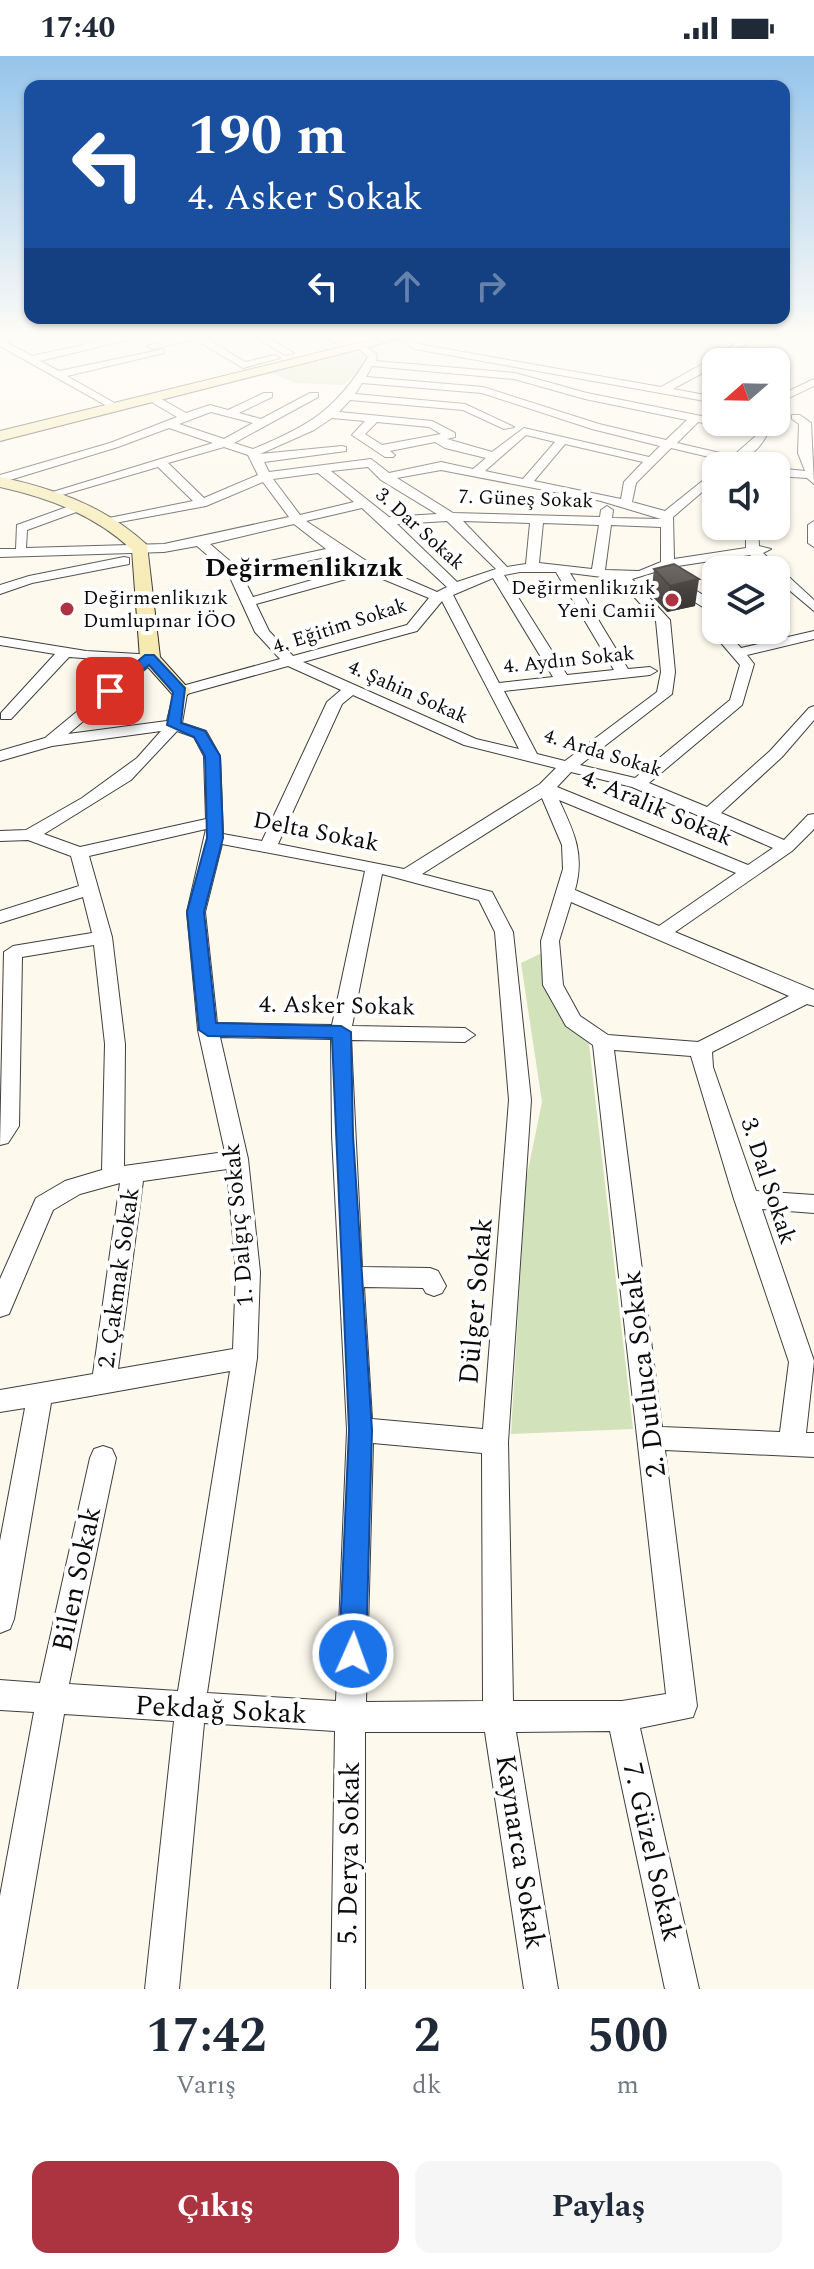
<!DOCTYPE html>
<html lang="tr">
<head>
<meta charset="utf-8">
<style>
	body { margin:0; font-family:Spectral,serif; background:#f6f6f7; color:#1f2937; height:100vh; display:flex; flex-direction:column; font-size:30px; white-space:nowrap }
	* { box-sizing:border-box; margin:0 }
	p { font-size:26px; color:#747a83 }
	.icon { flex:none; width:44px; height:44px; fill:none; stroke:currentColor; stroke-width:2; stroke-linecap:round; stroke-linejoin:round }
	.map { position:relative; height:1933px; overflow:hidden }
	.details { display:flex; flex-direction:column; background:#fff; flex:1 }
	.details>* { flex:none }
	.guide { position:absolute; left:24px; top:24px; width:766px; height:244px; border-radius:16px; box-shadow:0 2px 6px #0004; background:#1a4fa0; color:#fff; overflow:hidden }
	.needle { width:52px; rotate:250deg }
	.controls { position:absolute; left:702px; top:292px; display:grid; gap:16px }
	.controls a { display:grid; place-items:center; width:88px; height:88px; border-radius:16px; background:#fff; box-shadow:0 2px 6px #0004; font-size:40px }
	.pin { position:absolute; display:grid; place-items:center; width:68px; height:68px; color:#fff; margin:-34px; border-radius:16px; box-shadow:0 4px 12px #0006 }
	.me { position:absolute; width:88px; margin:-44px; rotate:2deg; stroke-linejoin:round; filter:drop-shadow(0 0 6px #0008) }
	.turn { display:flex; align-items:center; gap:28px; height:168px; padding:0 32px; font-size:36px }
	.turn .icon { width:104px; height:104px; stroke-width:2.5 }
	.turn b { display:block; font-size:56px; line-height:68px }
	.lanes { display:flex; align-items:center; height:76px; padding:0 32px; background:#0003; justify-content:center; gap:40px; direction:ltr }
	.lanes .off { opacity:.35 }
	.eta { display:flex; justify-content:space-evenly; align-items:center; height:136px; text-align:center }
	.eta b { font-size:48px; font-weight:700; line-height:56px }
	.action { display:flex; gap:16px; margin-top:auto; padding:16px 32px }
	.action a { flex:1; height:92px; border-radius:16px; background:#ac3441; color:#fff; font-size:32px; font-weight:700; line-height:92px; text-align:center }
	.action a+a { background:#f6f6f7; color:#1f2937 }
	.status { display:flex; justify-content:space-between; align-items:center; height:56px; padding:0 40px; background:#fff; direction:ltr }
	.status svg { height:22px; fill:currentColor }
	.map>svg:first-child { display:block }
</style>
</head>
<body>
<div class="status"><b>17:40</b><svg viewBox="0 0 49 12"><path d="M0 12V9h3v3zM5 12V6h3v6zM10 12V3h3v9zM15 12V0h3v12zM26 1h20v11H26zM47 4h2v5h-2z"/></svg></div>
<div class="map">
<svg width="814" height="1933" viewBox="0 0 814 1933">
	<rect width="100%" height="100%" fill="#fdf9ed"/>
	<!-- green -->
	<g fill="#d2e3bb">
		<path d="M363 292 373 300 343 329 296 327 271 317Z"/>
		<path d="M544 896 561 959 589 988 633 1373 511 1378 526 1124 542 1046 521 907Z"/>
	</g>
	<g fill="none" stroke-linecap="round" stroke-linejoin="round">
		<!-- street casing -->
		<g stroke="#3f3f3f" stroke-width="2">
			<g id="street">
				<path d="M124 280 139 281 40 305 59 315 164 293V297L67 320 118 349V353L114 354 0 290V283L32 300Z"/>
				<path d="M182 280H203L245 306 275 299 280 302 243 312 194 283 152 293 147 290Z"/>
				<path d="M253 280H266L294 297 285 299Z"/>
				<path d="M323 280H336L343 285 338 288Z"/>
				<path d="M407 280 418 288 661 331 726 295 743 280H754C731 304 702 317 673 333L716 341V347L415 293 396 281Z"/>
				<path d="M363 289 377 298 376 305 515 317 587 337 716 363V366L759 371 760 366H772C766 388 746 410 721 410L726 405 671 392 636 427 632 446 665 455 716 414V424L673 461 674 503 746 492V470H758L759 490 771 493 763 497 814 544V555L776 523V514H766L750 499 671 511 632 523 670 564 675 616 672 638 580 709 635 722 730 644 740 609 710 574 706 553 669 530V524H679L716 547V574H725L741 592 814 575V583L747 599 754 608 742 649 649 727 707 751 770 695 809 652 814 650V664L782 701 721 757 784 784 808 759 814 758V773L792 795 675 876 814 934V950L807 948 712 996 713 1011 756 1135 814 1139V1157L762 1153 814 1305 806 1377H814V1401L665 1394 697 1650 693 1661 640 1672 699 1933H665L610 1675 516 1676 558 1933H524L485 1676H365V1933H331L335 1675 204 1667 179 1933H145L174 1665 64 1658 17 1933H0V1840L34 1656 0 1654V1624L40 1627 90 1402 94 1393 103 1390 112 1393 116 1402 69 1628 178 1635 230 1315 51 1347 14 1563 10 1573 0 1577V1485L25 1352 0 1356V1334L93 1318 120 1127 80 1138 53 1154 9 1258 0 1261V1223L36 1142 65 1125 102 1114 105 988 94 889 22 901 19 1070 8 1087 0 1089 4 896 13 890 92 877 83 841 0 867V855L79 830 71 800 28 784 0 785V775L26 774 82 742 137 702 161 675 52 690 0 705V695L45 682 137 606 69 601 11 663H1V657L55 598 0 589V581L86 595 155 599V605L68 678 167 665 175 632 280 603 255 576 228 517 197 490 164 496 0 501V493H16L17 469 78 447 84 451 82 454 27 474 26 492 164 488 289 461 263 426 206 450 104 469V463L193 445 158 411 52 442 46 438 213 387 169 372 118 391 0 427V419L110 387 177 361 148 344V340H156L186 357 210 349 228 354 264 337H272V341L239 357 261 363 310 337H318V341L234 387 253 393C309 370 336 354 368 301L358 292ZM372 310 514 323 585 343 687 364 666 384 599 368 483 331 366 321ZM362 327 482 337 592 373 660 390 649 401 524 372 492 396 447 383 455 381V377L432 365 339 356 350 344 463 354 504 373 514 371 465 348 355 338ZM211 356 253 367 224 383 179 368ZM332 362 365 365 352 379 385 401H393L395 399 390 395 435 386 445 392 486 402 473 413 441 406 389 417 371 403 269 416 264 406 346 395V391L342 390 260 398 314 374ZM377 366 429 371 441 378 382 389 365 378ZM698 366 758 378 733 400 677 387ZM526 379 555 386 523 423 485 415ZM565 388 643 406 624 426 621 443 534 425ZM224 391 248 399 258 419 204 442 168 407ZM368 411 381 424 437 458 389 461 331 415ZM441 414 601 445 661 463 612 462 613 454 607 450 601 454 600 461 453 457 397 422ZM318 417 354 446 300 459 273 423ZM362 452 447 531 437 536 368 506 306 465ZM447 465 496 513 457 526 397 468ZM463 465 530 467 526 508 507 511ZM543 467 599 469 592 513 539 507ZM294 468 326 493 238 512 210 488ZM611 469 661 471V506L639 515 605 514ZM335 499 357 511 253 541 242 519ZM520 516H556L614 614 567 619 504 519ZM368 517 429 542 407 569 293 600 269 575 256 548ZM570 517 618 523 656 565 661 616 657 636 565 705 537 698 504 635 650 619 657 615 650 611 628 613ZM493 522 553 621 499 627 453 539ZM442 545 519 693 476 683 303 606 417 575ZM288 610 341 634 327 646 262 785 223 778 220 700 206 675 182 667 187 638ZM353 639 464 689 556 712 540 728 404 813 278 788 342 648ZM177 675 194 681 204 700 206 763 80 791 44 778 131 724ZM571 716 632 731 773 792 748 809 557 731ZM542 742 562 789 563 813 541 885 543 929 566 970 593 989 666 1638 622 1645H513L508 1386 531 1044 513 876 492 836 422 818ZM559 744 736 817 659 870 575 834C585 798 574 776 559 744ZM206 773 187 856 198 974 225 1096 124 1110 125 988 112 881 89 800ZM222 788 365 815 332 969 217 967 205 856ZM382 818 479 844 495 876 509 1044 483 1373 372 1363 364 1231 423 1232 426 1237 434 1240 442 1237 446 1230 438 1215 430 1212 362 1211 351 984 465 986 475 979 465 972 352 970ZM571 846 789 940 698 986 608 979 580 960 563 929 559 885ZM220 981 331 983 332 1079 347 1374 336 1645 207 1637 257 1302 260 1216 248 1103ZM614 994 691 1000 734 1143 789 1306 780 1376 662 1371ZM227 1113 236 1216 233 1293 118 1313 143 1125ZM373 1387 482 1397 483 1645 366 1646Z"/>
				<path d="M814 323V330L776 348V341Z"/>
				<path d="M792 359H800L811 367 814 428 807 422 776 420V412L805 415 798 397 799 368 792 363Z"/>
				<path d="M814 465V491L808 487V469Z"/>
				<path d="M124 501 129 502V508L32 527 0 538V529L29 520Z"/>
			</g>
		</g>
		<!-- secondary casing -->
		<g stroke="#2e2e2e" stroke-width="2">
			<g id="secondary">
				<path d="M386 280H411L0 385V375Z"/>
				<path d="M0 421C55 433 105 450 147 489L160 601 187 631 191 635 187 639H173L140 602 132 494C95 459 49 442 0 431Z"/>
			</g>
		</g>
		<!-- street -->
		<use href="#street" fill="#fff" fill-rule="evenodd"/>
		<!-- secondary -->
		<use href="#secondary" fill="#f6eab0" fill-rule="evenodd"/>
	</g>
	<!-- wall -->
	<path fill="#474240" d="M654 513 695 550 667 556 651 539Z"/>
	<!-- shaded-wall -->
	<path fill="#3a3634" d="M699 523 695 550 667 556 670 530Z"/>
	<!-- building -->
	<path fill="#534d4a" stroke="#3a3634" stroke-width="2" d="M674 508 699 523 670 530 654 513Z"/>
	<!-- sky -->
	<linearGradient id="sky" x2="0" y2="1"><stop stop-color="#95c4eb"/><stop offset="0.51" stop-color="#fefcf7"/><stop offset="1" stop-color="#fefcf7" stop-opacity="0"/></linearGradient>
	<rect width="814" height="551" fill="url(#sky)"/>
	<!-- route -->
	<path fill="#1a73e8" stroke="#114b97" stroke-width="2" d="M145 599H154L185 632 181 667 205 675 220 700 223 782 204 856 216 967 341 970 351 976 353 1079 372 1374 366 1598 362 1607 353 1611 343 1607 339 1598 349 1374 332 982 208 980 199 974 187 856 207 782 205 700 194 681 167 669 173 636 149 609 115 638 103 635Z"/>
	<!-- markers -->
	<g fill="#ac3441" stroke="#fff" stroke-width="3">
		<circle cx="672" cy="544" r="8"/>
		<circle cx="67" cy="553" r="8"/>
	</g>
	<g text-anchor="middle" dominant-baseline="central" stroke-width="8" stroke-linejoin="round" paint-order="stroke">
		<!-- far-street labels -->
		<g font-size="20" fill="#0c0c0c" stroke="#fff">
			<text transform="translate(526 443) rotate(2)">7. Güneş Sokak</text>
			<text transform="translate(420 473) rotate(42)">3. Dar Sokak</text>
			<text transform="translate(340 570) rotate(-18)">4. Eğitim Sokak</text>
			<text transform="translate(569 604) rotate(-6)">4. Aydın Sokak</text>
			<text transform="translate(408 636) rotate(24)">4. Şahin Sokak</text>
			<text transform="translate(603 697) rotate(17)">4. Arda Sokak</text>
		</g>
		<!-- far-poi labels -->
		<g font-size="20" fill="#0c0c0c" stroke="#fff" text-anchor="end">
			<text x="656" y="532">Değirmenlikızık<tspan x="656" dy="23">Yeni Camii</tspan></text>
			<text x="83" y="542" text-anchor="start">Değirmenlikızık<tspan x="83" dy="23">Dumlupınar İÖO</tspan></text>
		</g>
		<!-- street labels -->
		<g font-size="24" fill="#0c0c0c" stroke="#fff">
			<text transform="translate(657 752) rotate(23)">4. Aralık Sokak</text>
			<text transform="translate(316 776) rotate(11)">Delta Sokak</text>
			<text transform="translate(337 950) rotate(1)">4. Asker Sokak</text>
			<text transform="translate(768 1125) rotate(72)">3. Dal Sokak</text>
			<text transform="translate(239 1169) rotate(-95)">1. Dalgıç Sokak</text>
			<text transform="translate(119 1222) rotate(-82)">2. Çakmak Sokak</text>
		</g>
		<!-- far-district labels -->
		<g font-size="26" font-weight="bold" fill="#0c0c0c" stroke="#fff">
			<text x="304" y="512">Değirmenlikızık</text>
		</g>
		<!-- near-street labels -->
		<g font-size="28" fill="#0c0c0c" stroke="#fff">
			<text transform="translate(476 1245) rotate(-85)">Dülger Sokak</text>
			<text transform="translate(644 1318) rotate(-97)">2. Dutluca Sokak</text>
			<text transform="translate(77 1523) rotate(-78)">Bilen Sokak</text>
			<text transform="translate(221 1654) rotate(3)">Pekdağ Sokak</text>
			<text transform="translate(520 1796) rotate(81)">Kaynarca Sokak</text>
			<text transform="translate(652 1796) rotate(77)">7. Güzel Sokak</text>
			<text transform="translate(349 1797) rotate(-89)">5. Derya Sokak</text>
		</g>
	</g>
</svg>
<div class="controls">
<a><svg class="needle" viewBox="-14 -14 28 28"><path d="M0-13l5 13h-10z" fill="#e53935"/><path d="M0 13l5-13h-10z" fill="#747a83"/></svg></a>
<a><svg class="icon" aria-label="sound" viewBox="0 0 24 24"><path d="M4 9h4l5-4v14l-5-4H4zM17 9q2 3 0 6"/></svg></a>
<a><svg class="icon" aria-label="layers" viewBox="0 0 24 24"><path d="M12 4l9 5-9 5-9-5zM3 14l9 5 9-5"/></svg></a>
</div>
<div class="pin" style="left:110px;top:635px;background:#d93025"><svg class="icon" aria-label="arrive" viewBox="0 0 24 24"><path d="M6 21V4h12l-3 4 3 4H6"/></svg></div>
<svg class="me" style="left:353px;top:1598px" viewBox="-20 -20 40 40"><circle r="17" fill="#1a73e8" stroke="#fff" stroke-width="3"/><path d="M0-11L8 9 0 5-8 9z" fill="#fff"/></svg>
<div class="guide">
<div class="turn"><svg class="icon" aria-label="left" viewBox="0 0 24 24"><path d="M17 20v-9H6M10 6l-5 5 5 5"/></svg><div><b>190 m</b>4. Asker Sokak</div></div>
<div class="lanes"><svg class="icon" aria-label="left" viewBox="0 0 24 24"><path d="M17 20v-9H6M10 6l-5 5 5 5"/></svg><svg class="icon off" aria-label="ahead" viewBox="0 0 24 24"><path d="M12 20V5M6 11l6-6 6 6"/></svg><svg class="icon off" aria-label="right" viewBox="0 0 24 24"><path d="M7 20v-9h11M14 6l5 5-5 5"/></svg></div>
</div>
</div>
<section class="details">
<div class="eta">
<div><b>17:42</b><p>Varış</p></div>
<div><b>2</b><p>dk</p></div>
<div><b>500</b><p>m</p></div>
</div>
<div class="action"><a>Çıkış</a><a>Paylaş</a></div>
</section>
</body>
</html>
